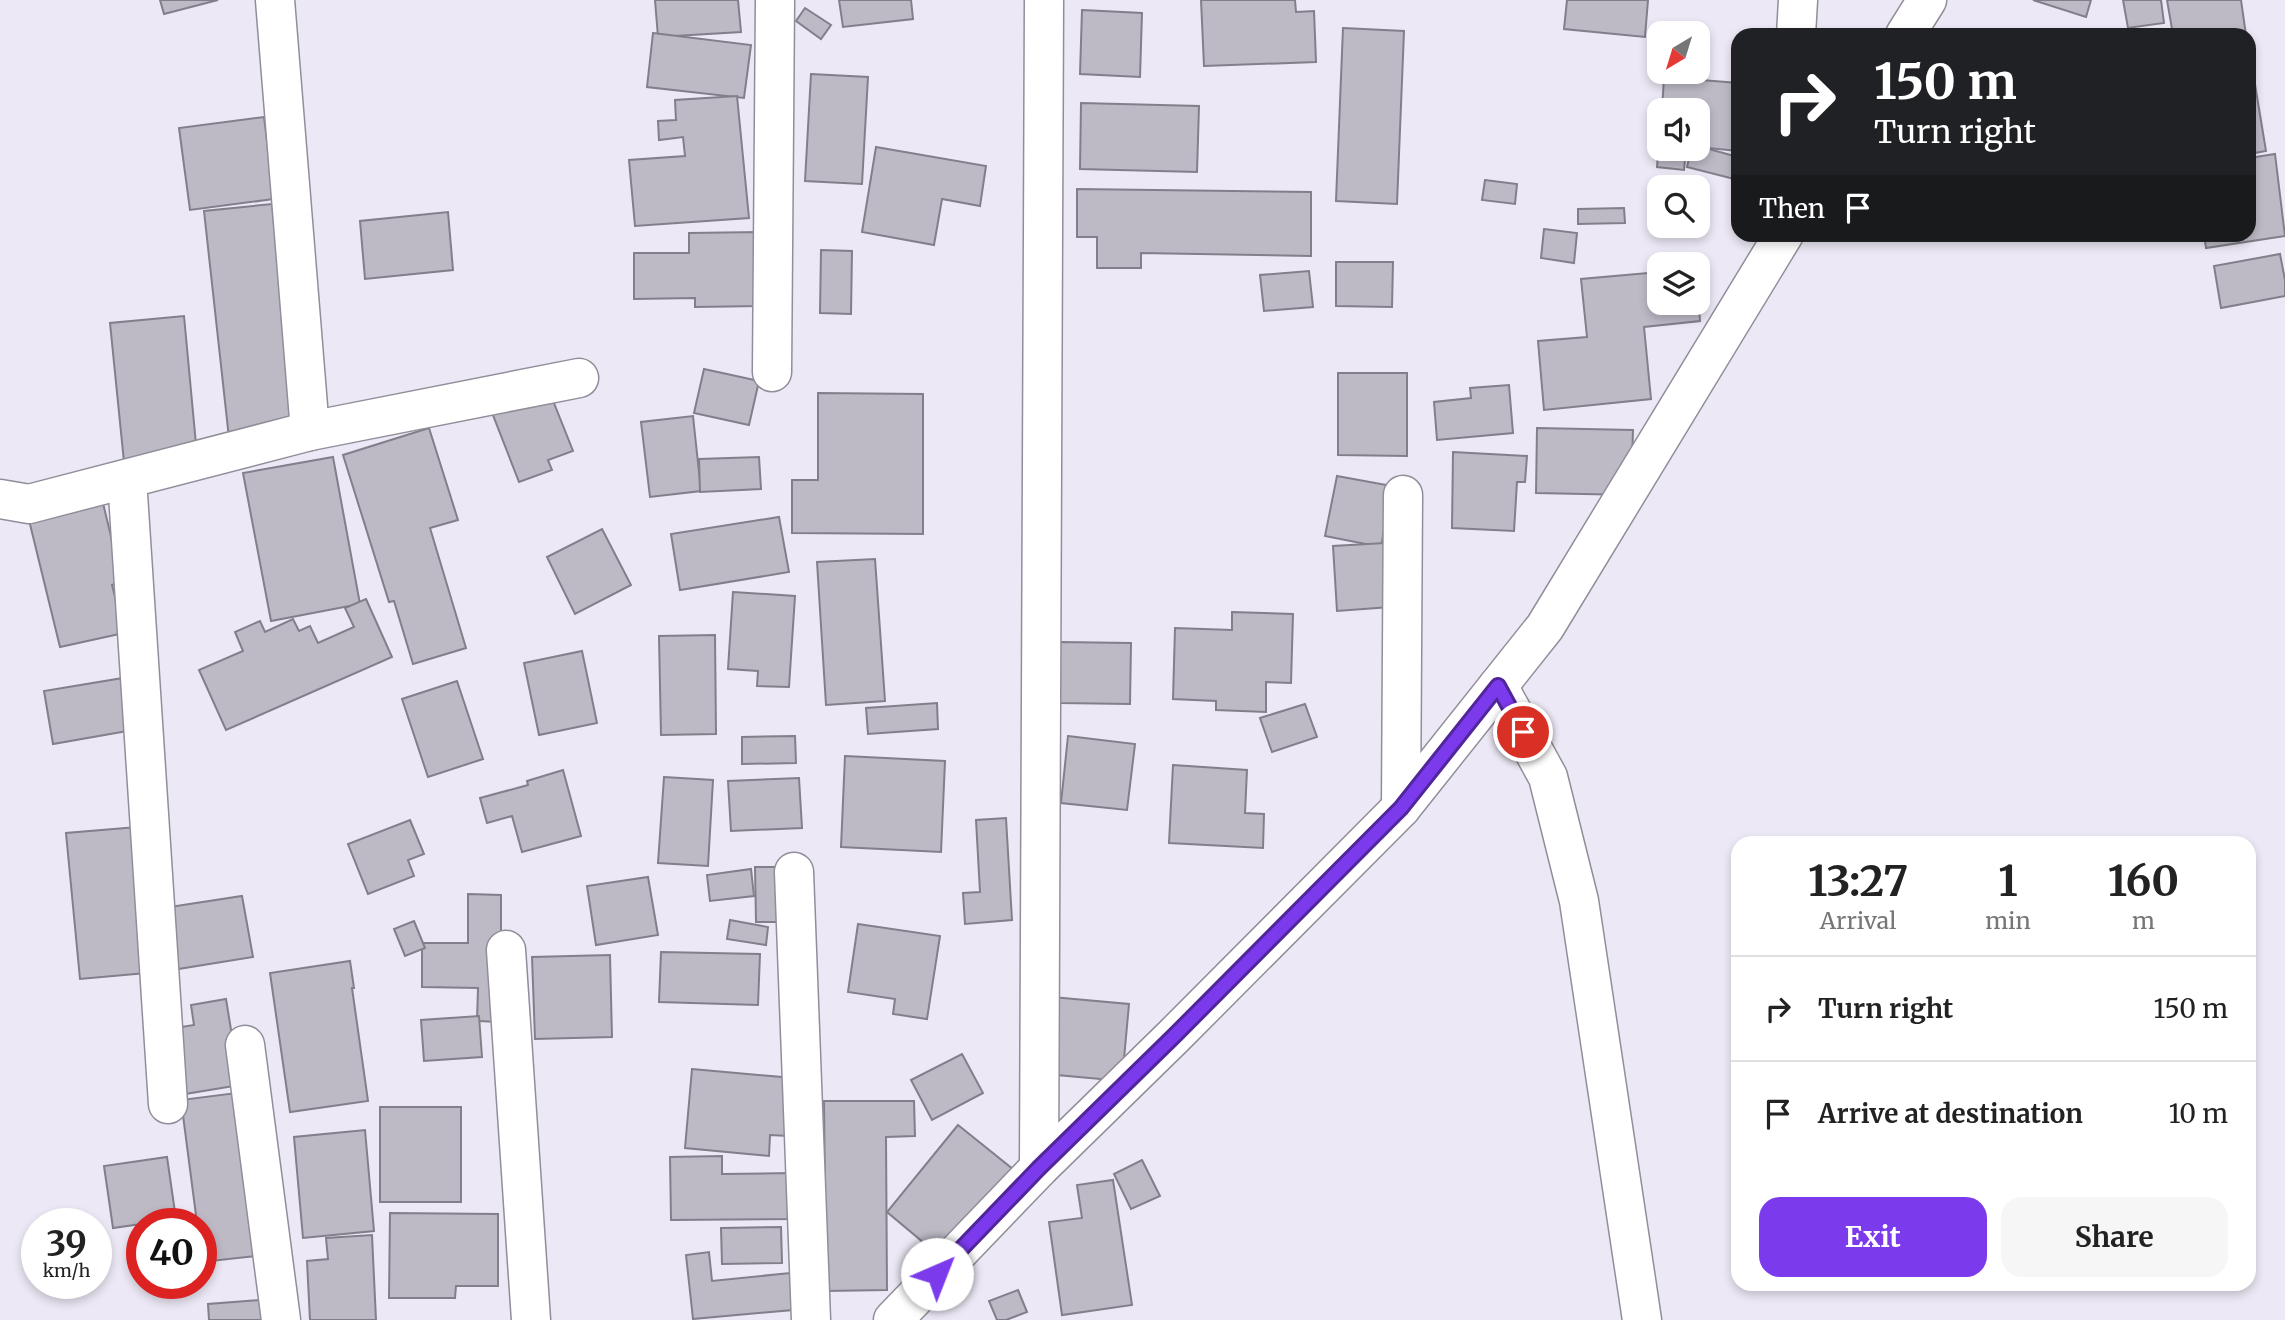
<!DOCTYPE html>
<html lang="en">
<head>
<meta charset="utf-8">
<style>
	body { margin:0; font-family:Merriweather,serif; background:#f6f6f6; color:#222; height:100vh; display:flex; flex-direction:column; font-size:26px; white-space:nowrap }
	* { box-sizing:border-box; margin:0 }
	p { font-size:23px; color:#767676 }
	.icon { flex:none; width:38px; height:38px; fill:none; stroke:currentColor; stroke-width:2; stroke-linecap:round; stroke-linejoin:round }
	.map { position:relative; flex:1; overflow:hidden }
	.details { position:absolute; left:1731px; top:836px; width:525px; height:455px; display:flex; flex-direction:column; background:#fff; border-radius:21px; box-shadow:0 4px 10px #0003 }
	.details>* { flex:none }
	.top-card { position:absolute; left:1731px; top:28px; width:525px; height:214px; border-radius:21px; box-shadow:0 4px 10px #0003; background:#202124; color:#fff; overflow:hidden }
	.needle { width:46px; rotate:218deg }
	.fabs { position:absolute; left:1647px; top:21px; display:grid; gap:14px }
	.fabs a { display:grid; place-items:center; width:63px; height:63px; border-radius:14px; background:#fff; box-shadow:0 4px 10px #0003; font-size:35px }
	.speed { position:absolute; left:21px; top:1208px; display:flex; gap:14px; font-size:35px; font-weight:700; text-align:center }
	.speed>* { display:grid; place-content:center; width:91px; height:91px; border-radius:50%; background:#fff; box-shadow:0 4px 10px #0003; line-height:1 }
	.speed small { font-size:18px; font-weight:400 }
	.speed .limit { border:10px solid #d22; background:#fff; color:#111 }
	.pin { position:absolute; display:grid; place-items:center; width:60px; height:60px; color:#fff; margin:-30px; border:4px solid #fff; border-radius:50%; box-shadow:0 2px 7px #0007 }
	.me { position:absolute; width:77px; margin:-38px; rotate:44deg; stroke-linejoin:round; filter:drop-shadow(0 0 5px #0008) }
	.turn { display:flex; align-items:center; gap:24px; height:147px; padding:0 28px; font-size:32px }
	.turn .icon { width:91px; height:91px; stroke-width:2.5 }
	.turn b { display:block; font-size:49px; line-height:60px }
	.then { display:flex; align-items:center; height:66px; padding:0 28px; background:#0003; gap:14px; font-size:26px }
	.eta { display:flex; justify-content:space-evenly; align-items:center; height:119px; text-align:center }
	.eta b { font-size:42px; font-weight:700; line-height:49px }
	.button { display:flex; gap:14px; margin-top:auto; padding:14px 28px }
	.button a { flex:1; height:80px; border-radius:21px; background:#7c3aed; color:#fff; font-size:28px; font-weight:700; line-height:80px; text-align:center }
	.button a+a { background:#f6f6f6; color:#222 }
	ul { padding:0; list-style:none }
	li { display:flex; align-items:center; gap:21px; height:105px; padding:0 28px; border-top:2px solid #e0e0e0 }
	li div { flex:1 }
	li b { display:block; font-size:26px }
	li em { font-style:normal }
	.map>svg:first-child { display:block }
</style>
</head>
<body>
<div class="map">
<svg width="2285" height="1320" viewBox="0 0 2285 1320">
	<rect width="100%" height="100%" fill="#ece8f5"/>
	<!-- building -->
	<g fill="#bdbac6" stroke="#827f8a" stroke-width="2">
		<path d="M160 0H218L164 14Z"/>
		<path d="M655 0H738L741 32 658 37Z"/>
		<path d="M839 0H911L913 19 843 27Z"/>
		<path d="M1201 0H1295L1296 12 1314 11 1316 62 1204 66Z"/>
		<path d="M1567 0H1648L1645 37 1564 29Z"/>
		<path d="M2033 0H2091L2086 17Z"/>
		<path d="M2123 0H2161L2164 23 2128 28Z"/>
		<path d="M2167 0H2241L2246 35H2173Z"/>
		<path d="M805 8 831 25 821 39 796 21Z"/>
		<path d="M1082 10 1142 13 1140 77 1080 74Z"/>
		<path d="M1343 28 1404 31 1397 204 1336 201Z"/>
		<path d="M653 33 751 45 744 98 647 87Z"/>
		<path d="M2249 48 2266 151 2249 154Z"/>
		<path d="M811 74 868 77 862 184 805 181Z"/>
		<path d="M1664 77 1738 83V151L1698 147V110H1662Z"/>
		<path d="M737 96 749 218 635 226 629 160 685 156 683 137 659 140 658 121 676 120 675 100Z"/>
		<path d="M1081 103 1199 106 1197 172 1080 169Z"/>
		<path d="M264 117 274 199 190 210 179 128Z"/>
		<path d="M1659 141V149H1686L1684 170 1657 167Z"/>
		<path d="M1698 146 1738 157V180L1687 167 1691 149H1698Z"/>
		<path d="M876 147 986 166 980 206 942 199 934 245 862 232Z"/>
		<path d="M2275 154 2285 236 2206 248 2204 234H2249V158Z"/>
		<path d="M1485 180 1517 184 1515 204 1482 200Z"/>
		<path d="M1077 189 1311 192V256L1141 253V268H1097V237H1077Z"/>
		<path d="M272 204 297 431 229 438 204 211Z"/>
		<path d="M1624 208 1625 223 1578 224V209Z"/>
		<path d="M448 212 453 270 365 279 360 221Z"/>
		<path d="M1544 229 1577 233 1574 263 1541 258Z"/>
		<path d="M760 232V306L695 307V298L634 299V253H689V233Z"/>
		<path d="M821 250 852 251 851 314 820 313Z"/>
		<path d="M2280 254 2285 280V296L2221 308 2214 266Z"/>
		<path d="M1336 262H1393L1392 307 1336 306Z"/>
		<path d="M1309 271 1313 307 1264 311 1260 275Z"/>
		<path d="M1659 272V303H1698V293L1700 321 1644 327 1651 399 1544 410 1538 341 1587 337 1581 279Z"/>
		<path d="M184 316 197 455 124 462 110 323Z"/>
		<path d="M704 369 759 381 749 425 694 413Z"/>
		<path d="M1338 373H1407V456L1338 455Z"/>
		<path d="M1509 385 1513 433 1437 440 1434 402 1471 398 1470 388Z"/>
		<path d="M548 388 573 451 548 460 552 470 519 482 491 410Z"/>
		<path d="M818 393 923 394V534L792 533V480H818Z"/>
		<path d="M693 416 701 491 650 497 641 422Z"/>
		<path d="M429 428 458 520 430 528 466 648 413 664 394 601 389 602 343 455Z"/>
		<path d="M1537 428 1633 430 1631 495 1536 493Z"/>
		<path d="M1453 452 1527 456 1525 482H1517L1514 531 1452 528Z"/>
		<path d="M333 457 360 604 271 621 243 473Z"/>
		<path d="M759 457 761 489 700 492 699 459Z"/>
		<path d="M1337 476 1392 486 1381 547 1325 536Z"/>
		<path d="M102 499 122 582 112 585 124 633 60 647 28 516Z"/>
		<path d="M779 517 789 572 680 590 671 534Z"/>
		<path d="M602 529 631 585 575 614 547 557Z"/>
		<path d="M1385 543 1390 607 1337 611 1333 546Z"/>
		<path d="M875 559 885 701 826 705 817 562Z"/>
		<path d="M733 592 795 596 789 687 757 686 758 671 728 669Z"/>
		<path d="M366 599 392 657 226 730 199 670 243 651 235 632 260 621 265 632 293 619 299 631 310 626 318 643 354 627 345 608Z"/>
		<path d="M1232 612 1293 614 1291 683 1266 682V712L1216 710V701L1173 699 1175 628 1232 630Z"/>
		<path d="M715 635 716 734 661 735 659 636Z"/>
		<path d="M1060 642 1131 643 1130 704 1060 703Z"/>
		<path d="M582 651 597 723 539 735 524 663Z"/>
		<path d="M129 677 139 729 53 744 44 691Z"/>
		<path d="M457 681 483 759 428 777 402 699Z"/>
		<path d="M937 703 938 729 868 734 866 708Z"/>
		<path d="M1305 704 1317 737 1272 752 1260 718Z"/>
		<path d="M795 736 796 763 742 764V737Z"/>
		<path d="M1068 736 1135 744 1127 810 1061 803Z"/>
		<path d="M845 756 945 761 941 852 841 847Z"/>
		<path d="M1173 765 1247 770 1245 813 1264 814 1263 848 1169 843Z"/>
		<path d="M563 770 581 836 522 852 512 816 487 823 480 798 528 785 527 781Z"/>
		<path d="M664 777 713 780 708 866 658 863Z"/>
		<path d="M799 778 802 828 731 831 728 781Z"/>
		<path d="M1006 818 1012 920 965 924 963 893 980 892 976 820Z"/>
		<path d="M410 820 424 854 408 860 414 876 368 894 348 844Z"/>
		<path d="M149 826 146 973 80 979 66 833Z"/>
		<path d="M755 867H785L786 922H756Z"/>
		<path d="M751 869 754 896 710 901 707 875Z"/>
		<path d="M648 877 658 935 596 945 587 886Z"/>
		<path d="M468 894 501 895V1022L477 1021 478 988 422 987V943H468Z"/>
		<path d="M242 896 253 957 172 970 163 908Z"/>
		<path d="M730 920 768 927 766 945 727 939Z"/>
		<path d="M414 921 425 948 405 956 394 929Z"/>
		<path d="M858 924 940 936 927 1019 893 1014 895 999 848 992Z"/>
		<path d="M661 952 760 954 758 1005 659 1002Z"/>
		<path d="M610 955 612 1037 535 1039 532 957Z"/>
		<path d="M350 961 354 988H352L368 1101 290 1112 270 973Z"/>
		<path d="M1052 997 1129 1004 1122 1081 1046 1074Z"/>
		<path d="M226 999 240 1085 185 1094 175 1028 194 1025 191 1005Z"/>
		<path d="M479 1016 482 1057 424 1061 421 1020Z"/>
		<path d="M962 1054 983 1093 932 1120 911 1080Z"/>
		<path d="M692 1069 793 1078 788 1136 770 1135 769 1156 685 1148Z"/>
		<path d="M236 1093 257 1256 202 1262 201 1223H197L181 1100Z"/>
		<path d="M824 1101H914L915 1136 886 1137 887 1290 826 1291Z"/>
		<rect x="380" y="1107" width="81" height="95"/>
		<path d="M958 1125 1014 1170 942 1258 887 1212Z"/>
		<path d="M365 1130 374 1231 303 1238 294 1137Z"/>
		<path d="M722 1156V1174L792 1173 793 1219 671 1220 670 1157Z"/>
		<path d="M167 1157 176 1219 113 1228 104 1166Z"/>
		<path d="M1142 1160 1160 1196 1131 1209 1114 1174Z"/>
		<path d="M1113 1180 1132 1305 1062 1315 1049 1222 1082 1218 1077 1185Z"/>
		<path d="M390 1213 498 1214V1286H456L455 1298H389Z"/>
		<path d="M781 1227 782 1263 722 1264 721 1228Z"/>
		<path d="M372 1235 376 1320H310L307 1261 328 1259 326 1238Z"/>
		<path d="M709 1252 712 1281 790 1273 793 1310 693 1319 686 1255Z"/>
		<path d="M1018 1290 1027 1312 1006 1320H997L989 1301Z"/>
		<path d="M260 1300 262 1320H209L208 1304Z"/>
	</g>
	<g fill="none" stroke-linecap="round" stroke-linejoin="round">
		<!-- minor casing -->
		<g stroke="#918e9a" stroke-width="41">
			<g id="minor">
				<path d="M275 0 310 431"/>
				<path d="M1796 35 1798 0"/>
				<path d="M1905 35 1927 0"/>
				<path d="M772 372 775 0"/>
				<path d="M127 479 168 1104"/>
				<path d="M0 499 29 504 310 431 579 378"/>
				<path d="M1498 686 1548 777 1579 901 1642 1320"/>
				<path d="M1401 808 1403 495"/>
				<path d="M794 872 811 1320"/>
				<path d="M506 950 531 1320"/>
				<path d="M245 1045 281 1320"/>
				<path d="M1039 1168 1044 0"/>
				<path d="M893 1320 1039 1168 1174 1036 1401 808 1545 627 1784 234"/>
			</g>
		</g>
		<!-- minor -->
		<use href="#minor" stroke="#fff" stroke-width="38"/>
	</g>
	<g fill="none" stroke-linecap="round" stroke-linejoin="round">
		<!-- route casing -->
		<g stroke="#51269a" stroke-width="18">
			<path id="route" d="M937 1274 1039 1168 1174 1036 1401 808 1498 686 1523 732"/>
		</g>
		<!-- route -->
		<use href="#route" stroke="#7c3aed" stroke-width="12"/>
	</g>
</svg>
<div class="fabs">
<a><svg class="needle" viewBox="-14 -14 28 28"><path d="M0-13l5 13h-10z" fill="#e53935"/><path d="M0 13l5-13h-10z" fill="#767676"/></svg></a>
<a><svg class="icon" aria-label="sound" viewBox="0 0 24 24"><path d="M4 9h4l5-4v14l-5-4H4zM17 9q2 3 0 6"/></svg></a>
<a><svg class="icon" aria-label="search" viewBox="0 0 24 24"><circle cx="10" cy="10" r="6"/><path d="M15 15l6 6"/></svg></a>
<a><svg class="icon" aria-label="layers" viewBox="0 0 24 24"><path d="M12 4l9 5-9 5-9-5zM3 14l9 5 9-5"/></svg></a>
</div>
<div class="speed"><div>39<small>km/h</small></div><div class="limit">40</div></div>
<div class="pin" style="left:1523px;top:732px;background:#d93025"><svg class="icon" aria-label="arrive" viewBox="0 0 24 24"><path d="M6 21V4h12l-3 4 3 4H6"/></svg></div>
<svg class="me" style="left:937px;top:1274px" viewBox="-20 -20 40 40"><circle r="19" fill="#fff"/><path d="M0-13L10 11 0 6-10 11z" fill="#7c3aed"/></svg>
<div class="top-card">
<div class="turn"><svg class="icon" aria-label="right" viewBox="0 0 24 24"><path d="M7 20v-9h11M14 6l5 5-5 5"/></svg><div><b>150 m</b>Turn right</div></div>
<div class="then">Then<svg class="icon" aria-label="arrive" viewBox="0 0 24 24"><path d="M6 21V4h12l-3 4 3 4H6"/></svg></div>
</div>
<section class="details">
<div class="eta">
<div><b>13:27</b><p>Arrival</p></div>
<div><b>1</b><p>min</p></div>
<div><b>160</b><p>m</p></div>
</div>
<ul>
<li><svg class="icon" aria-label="right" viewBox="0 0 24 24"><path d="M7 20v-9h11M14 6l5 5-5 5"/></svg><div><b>Turn right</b></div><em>150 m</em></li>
<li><svg class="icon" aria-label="arrive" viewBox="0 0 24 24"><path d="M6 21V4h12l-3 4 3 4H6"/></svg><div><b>Arrive at destination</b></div><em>10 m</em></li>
</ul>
<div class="button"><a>Exit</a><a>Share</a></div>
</section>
</div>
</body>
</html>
